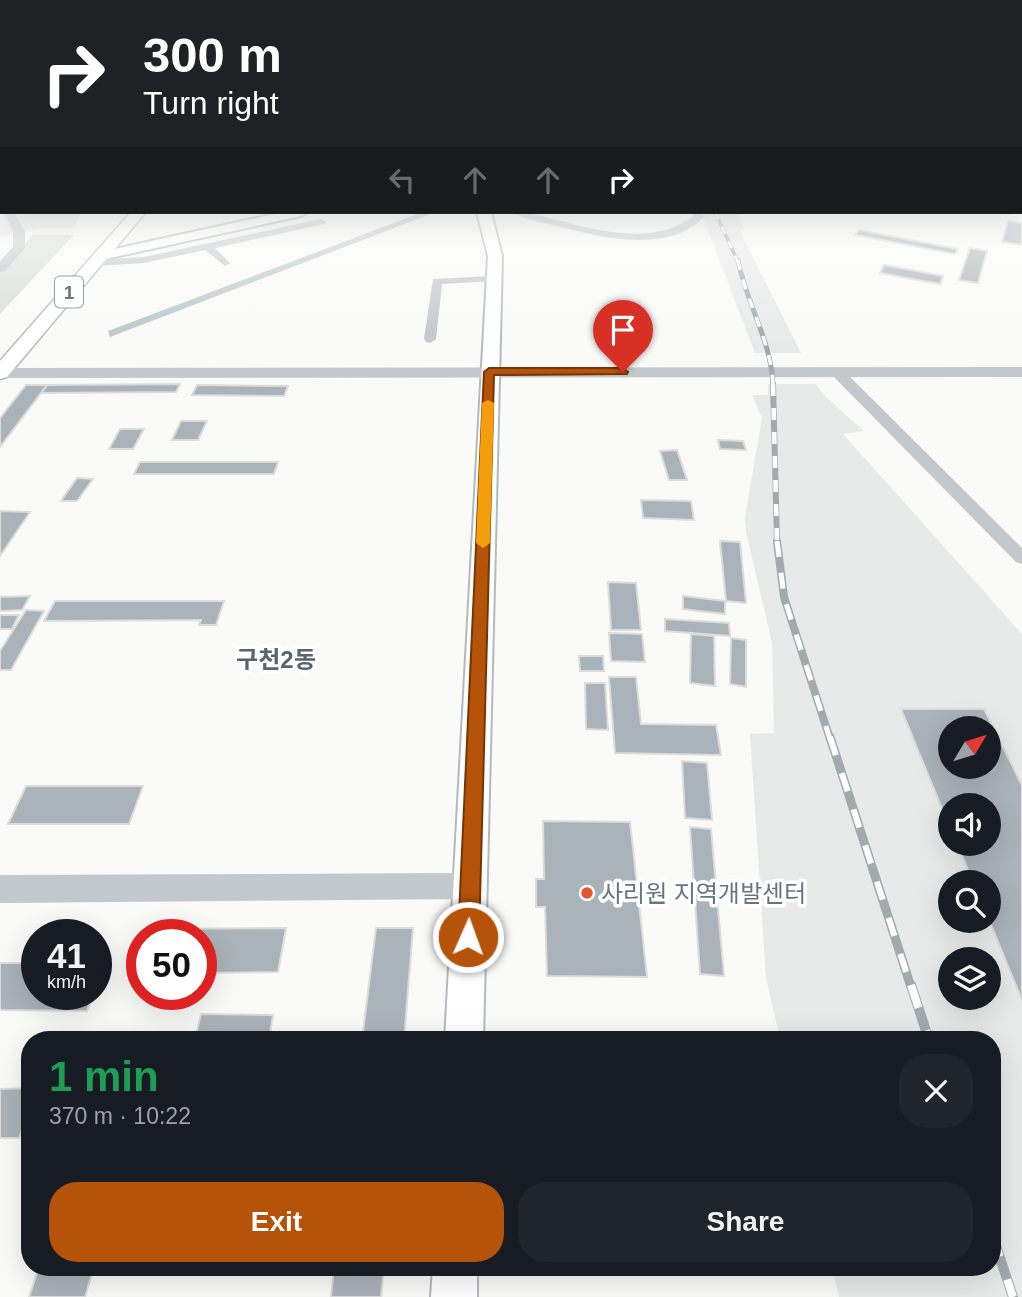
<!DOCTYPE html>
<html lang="en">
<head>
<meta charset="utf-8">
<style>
	body { margin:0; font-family:Arial,"Noto Sans KR",sans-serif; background:#20242c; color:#f1f3f6; height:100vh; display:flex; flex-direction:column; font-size:26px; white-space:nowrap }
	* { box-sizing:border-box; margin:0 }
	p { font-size:23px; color:#9ea1a6 }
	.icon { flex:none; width:38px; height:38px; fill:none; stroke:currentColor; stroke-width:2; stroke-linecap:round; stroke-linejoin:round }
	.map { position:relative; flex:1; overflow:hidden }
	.sheet { position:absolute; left:21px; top:1031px; width:980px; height:245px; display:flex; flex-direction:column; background:#171b24; border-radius:28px; box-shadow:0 7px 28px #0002 }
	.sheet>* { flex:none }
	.guide { position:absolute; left:0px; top:0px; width:1022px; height:214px; box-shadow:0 7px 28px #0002; background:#202124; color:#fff; overflow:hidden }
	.needle { width:46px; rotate:52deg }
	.fabs { position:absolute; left:938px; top:716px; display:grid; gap:14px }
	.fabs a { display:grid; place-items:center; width:63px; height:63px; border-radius:50%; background:#171b24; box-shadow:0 7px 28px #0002; font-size:35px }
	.speed { position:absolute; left:21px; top:919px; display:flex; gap:14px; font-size:35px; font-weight:700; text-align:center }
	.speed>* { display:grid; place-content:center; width:91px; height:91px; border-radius:50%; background:#171b24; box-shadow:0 7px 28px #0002; line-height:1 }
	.speed small { font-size:18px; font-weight:400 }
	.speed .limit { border:10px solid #d22; background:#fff; color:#111 }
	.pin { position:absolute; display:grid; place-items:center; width:60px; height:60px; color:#fff; margin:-72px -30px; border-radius:50% 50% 50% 0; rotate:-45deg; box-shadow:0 0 7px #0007 }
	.pin .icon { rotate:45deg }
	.me { position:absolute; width:77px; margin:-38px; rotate:2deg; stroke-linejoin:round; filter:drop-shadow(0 0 5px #0008) }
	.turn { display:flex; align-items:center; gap:24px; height:147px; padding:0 28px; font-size:32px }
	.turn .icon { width:91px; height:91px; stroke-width:2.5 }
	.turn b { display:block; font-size:49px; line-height:60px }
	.lanes { display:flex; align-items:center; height:66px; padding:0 28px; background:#0003; justify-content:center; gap:35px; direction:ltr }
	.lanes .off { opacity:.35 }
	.round { display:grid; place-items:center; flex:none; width:74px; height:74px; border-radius:28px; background:#20242c }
	.headline { display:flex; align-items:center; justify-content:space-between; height:119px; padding:0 28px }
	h1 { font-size:42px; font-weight:700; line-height:52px; color:#1e9e55 }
	.cta { display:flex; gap:14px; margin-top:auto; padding:14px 28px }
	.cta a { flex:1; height:80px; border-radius:28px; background:#b45309; color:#fff; font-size:28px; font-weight:700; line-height:80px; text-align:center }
	.cta a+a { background:#20242c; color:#f1f3f6 }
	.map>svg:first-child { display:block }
</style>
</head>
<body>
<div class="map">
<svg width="1022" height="1297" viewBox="0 0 1022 1297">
	<rect width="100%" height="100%" fill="#fafaf8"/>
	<!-- built -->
	<g fill="#e8e9e9" fill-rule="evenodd">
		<path d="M0 165 2 212H82L72 228H41L0 237Z"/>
		<path d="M701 212H736L745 230 740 231 801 353H755Z"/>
		<path d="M768 384H816L825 396 864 431 843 434 1022 634V1297H839L832 1267H992V1040L780 1039 766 978 750 734 774 733 772 643 746 532 745 517 762 418 752 395H768ZM950 728H989V766H950ZM950 805H989V844H950ZM950 882H989V920H950ZM950 959H989V998H950Z"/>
	</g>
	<!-- green -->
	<path fill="#dadfd7" d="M33 235H74L0 314V273Z"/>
	<!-- water -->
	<path fill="#bbc7cb" d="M423 212H436L110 337 108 331Z"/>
	<!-- building -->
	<g fill="#aab3b9" stroke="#dcdcda" stroke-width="2" fill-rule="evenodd">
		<path d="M1008 221 1022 223V245L1002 242Z"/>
		<path d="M859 230 958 249 955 254 855 235Z"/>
		<path d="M970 248 987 251 978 283 959 280Z"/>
		<path d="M884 265 943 276 940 284 880 273Z"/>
		<path d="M180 384 176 392 41 393 47 385Z"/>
		<path d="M26 385H47L0 447V418Z"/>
		<path d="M197 385 288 386 284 396 192 395Z"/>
		<path d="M181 421H207L198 440H172Z"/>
		<path d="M120 429H144L133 449H109Z"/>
		<path d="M718 440 743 441 746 450 720 449Z"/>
		<path d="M677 450 687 480H669L660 451Z"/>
		<path d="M140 462H278L274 474H134Z"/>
		<path d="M77 478 93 479 77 501H61Z"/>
		<path d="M641 500 691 501 694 520 643 518Z"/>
		<path d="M0 511 30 512 0 556Z"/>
		<path d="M720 541 740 542 746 603 726 601Z"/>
		<path d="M608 582 636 583 641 630H611Z"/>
		<path d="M30 596 22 610 0 611V597Z"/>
		<path d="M683 596 725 601V614L683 609Z"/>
		<path d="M55 601H224L216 625H199L201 620 44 621Z"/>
		<path d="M26 610 44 611 11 670H0V651Z"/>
		<path d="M0 615H19L12 629H0Z"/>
		<path d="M665 619 729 623 730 636 665 631Z"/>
		<path d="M609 633 642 634 645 662 611 661Z"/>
		<path d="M691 634 714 636 715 686 690 683Z"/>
		<path d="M731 638 746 640V687L730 684Z"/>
		<path d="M579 656H603L604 671H580Z"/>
		<path d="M609 677H636L641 724 716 725 721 755 615 753Z"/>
		<path d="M585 683H605L608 730 586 729Z"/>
		<path d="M901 709H984L1022 785V1000L989 920V882H973L957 844H989V805H950V828ZM950 728H989V766H950Z"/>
		<path d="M682 761 707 763 712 820 685 818Z"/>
		<path d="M26 786H143L129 824H8Z"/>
		<path d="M543 821 630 822 647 977 547 976 545 907H536V879H544Z"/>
		<path d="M690 827 711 829 724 976 700 974Z"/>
		<path d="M286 928 278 972 201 973V934H145L147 929Z"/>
		<path d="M376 928H413L404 1040H362Z"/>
		<path d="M0 963H37V994H93L87 1011 0 1010Z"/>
		<path d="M201 1014 273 1015 269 1040H195Z"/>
		<path d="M30 1088V1108L19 1138H0V1089Z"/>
		<path d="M39 1267H94L85 1297H29Z"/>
		<path d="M334 1267H384L381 1297H331Z"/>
	</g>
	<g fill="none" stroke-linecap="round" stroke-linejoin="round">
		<!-- secondary casing -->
		<g stroke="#b3babf" stroke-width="4">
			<g id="secondary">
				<path d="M284 212H308L301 216 101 260 94 256 101 252Z"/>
				<path d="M477 212H491L502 256 483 1040H445L488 256Z"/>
				<path d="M433 1267H477V1297H431Z"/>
			</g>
		</g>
		<!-- primary casing -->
		<g stroke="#b5babe" stroke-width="3">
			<path id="primary" d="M131 212H146L7 377 0 379V361Z"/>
		</g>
		<!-- minor -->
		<g fill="#c3c8cc" fill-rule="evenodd">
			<path d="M1020 185 1022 186V192L1020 191Z"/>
			<path d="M512 212C529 211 544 217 561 221 603 232 656 245 694 216L692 212H702L704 217C667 255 599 237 553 225 540 222 523 219 512 212Z"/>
			<path d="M321 219 326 222 324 224 215 248 230 263 225 266 205 250 144 263 94 266 89 263 94 260 144 257Z"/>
			<path d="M493 276 499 279 497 281 442 284 436 339 430 343 426 342 424 339 433 279Z"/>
			<path d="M837 368 842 369 1022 548V564L1016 562 832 375 830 372Z"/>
		</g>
		<!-- tertiary -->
		<g fill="#c3c8cc" fill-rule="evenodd">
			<path d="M3 212H14L25 231V248L5 271 0 272V261L13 247V231Z"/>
			<path d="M1022 367V377L0 378V368Z"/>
			<path d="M470 873 480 876 484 886 480 896 470 899 0 903V875Z"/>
		</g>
		<!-- secondary -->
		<use href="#secondary" fill="#fff" fill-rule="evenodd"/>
		<!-- primary -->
		<use href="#primary" fill="#fff" fill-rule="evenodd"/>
		<!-- rail-far5 casing -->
		<g stroke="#a2aab0" stroke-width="3.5">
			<path id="rail-far5" d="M715 212 738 262"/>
		</g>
		<!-- rail-far4 casing -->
		<g stroke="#a2aab0" stroke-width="5">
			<path id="rail-far4" d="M738 260C746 303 772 342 773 386"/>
		</g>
		<!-- rail-far3 casing -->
		<g stroke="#a2aab0" stroke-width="6">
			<path id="rail-far3" d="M773 384 777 542"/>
		</g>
		<!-- rail-far2 casing -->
		<g stroke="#a2aab0" stroke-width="8">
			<path id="rail-far2" d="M777 541 784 597 830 739"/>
		</g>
		<!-- rail-far1 casing -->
		<g stroke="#a2aab0" stroke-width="9">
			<path id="rail-far1" d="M830 737 911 987"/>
		</g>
		<!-- rail casing -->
		<g stroke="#a2aab0" stroke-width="10">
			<g id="rail">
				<path d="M911 985 929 1040"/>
				<path d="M992 1234 1013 1297"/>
			</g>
		</g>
		<!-- rail-far5 -->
		<use href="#rail-far5" stroke="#fff" stroke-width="2.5" stroke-dasharray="8" stroke-linecap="butt"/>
		<!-- rail-far4 -->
		<use href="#rail-far4" stroke="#fff" stroke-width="3.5" stroke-dasharray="10" stroke-linecap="butt"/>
		<!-- rail-far3 -->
		<use href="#rail-far3" stroke="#fff" stroke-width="4.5" stroke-dasharray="12" stroke-linecap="butt"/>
		<!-- rail-far2 -->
		<use href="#rail-far2" stroke="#fff" stroke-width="5" stroke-dasharray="16" stroke-linecap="butt"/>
		<!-- rail-far1 -->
		<use href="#rail-far1" stroke="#fff" stroke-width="6" stroke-dasharray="19" stroke-linecap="butt"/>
		<!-- rail -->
		<use href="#rail" stroke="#fff" stroke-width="8" stroke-dasharray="24" stroke-linecap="butt"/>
	</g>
	<!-- sky -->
	<linearGradient id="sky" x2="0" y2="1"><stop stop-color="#96bcdc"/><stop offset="0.47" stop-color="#fdfdfc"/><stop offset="1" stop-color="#fdfdfc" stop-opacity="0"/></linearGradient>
	<rect width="1022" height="344" fill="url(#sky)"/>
	<!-- route -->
	<path fill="#b45309" stroke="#753606" stroke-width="2" d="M623 368 628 372 627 374 494 375 479 937 476 945 468 948 461 945 458 937 484 372 489 368Z"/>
	<!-- slow -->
	<path fill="#f59e0b" d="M488 400 494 403 490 543 483 548 476 543 482 403Z"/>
	<!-- markers -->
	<circle fill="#e4572e" stroke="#fff" stroke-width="2.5" cx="587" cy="893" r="7"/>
	<g text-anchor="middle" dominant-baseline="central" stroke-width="7" stroke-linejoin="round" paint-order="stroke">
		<!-- shield labels -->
		<rect fill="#fff" stroke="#939fa8" stroke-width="2" x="55" y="276.5" width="28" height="31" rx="5"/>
		<g font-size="19" font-weight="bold" fill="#657683">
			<text x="69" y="292">1</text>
		</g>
		<!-- quarter labels -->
		<g font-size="24" font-weight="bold" fill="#57646e" stroke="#fff">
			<text x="276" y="659">구천2동</text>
		</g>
		<!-- near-poi labels -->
		<g font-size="24" fill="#657683" stroke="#fff" text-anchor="start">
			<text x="601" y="893">사리원 지역개발센터</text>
		</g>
	</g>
</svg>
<div class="fabs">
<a><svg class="needle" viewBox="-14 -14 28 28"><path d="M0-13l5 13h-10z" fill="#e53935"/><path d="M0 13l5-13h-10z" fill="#9ea1a6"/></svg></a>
<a><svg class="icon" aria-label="sound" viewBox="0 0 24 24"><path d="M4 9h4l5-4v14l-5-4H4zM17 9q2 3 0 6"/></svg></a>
<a><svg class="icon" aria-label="search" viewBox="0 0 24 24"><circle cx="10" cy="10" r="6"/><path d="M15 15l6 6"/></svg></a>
<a><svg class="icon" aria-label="layers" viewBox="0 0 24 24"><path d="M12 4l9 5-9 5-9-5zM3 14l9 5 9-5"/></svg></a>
</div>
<div class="speed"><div>41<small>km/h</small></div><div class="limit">50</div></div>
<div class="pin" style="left:623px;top:372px;background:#d93025"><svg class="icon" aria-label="arrive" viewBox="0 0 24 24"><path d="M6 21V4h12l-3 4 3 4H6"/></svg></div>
<svg class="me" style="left:468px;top:937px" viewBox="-20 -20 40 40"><circle r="17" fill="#b45309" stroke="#fff" stroke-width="3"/><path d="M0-11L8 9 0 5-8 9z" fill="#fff"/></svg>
<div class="guide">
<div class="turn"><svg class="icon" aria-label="right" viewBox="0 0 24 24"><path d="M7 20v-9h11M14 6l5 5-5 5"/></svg><div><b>300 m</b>Turn right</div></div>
<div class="lanes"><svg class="icon off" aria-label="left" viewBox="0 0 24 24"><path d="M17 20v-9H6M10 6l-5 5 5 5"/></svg><svg class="icon off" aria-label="ahead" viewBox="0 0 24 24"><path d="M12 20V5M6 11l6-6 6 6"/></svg><svg class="icon off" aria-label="ahead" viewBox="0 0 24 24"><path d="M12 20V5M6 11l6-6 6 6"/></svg><svg class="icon" aria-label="right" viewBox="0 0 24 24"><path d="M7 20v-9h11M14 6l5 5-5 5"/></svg></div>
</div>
<section class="sheet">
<div class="headline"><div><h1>1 min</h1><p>370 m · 10:22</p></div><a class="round"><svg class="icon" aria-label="close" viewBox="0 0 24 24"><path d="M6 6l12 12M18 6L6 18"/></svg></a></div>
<div class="cta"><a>Exit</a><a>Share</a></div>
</section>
</div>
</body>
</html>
